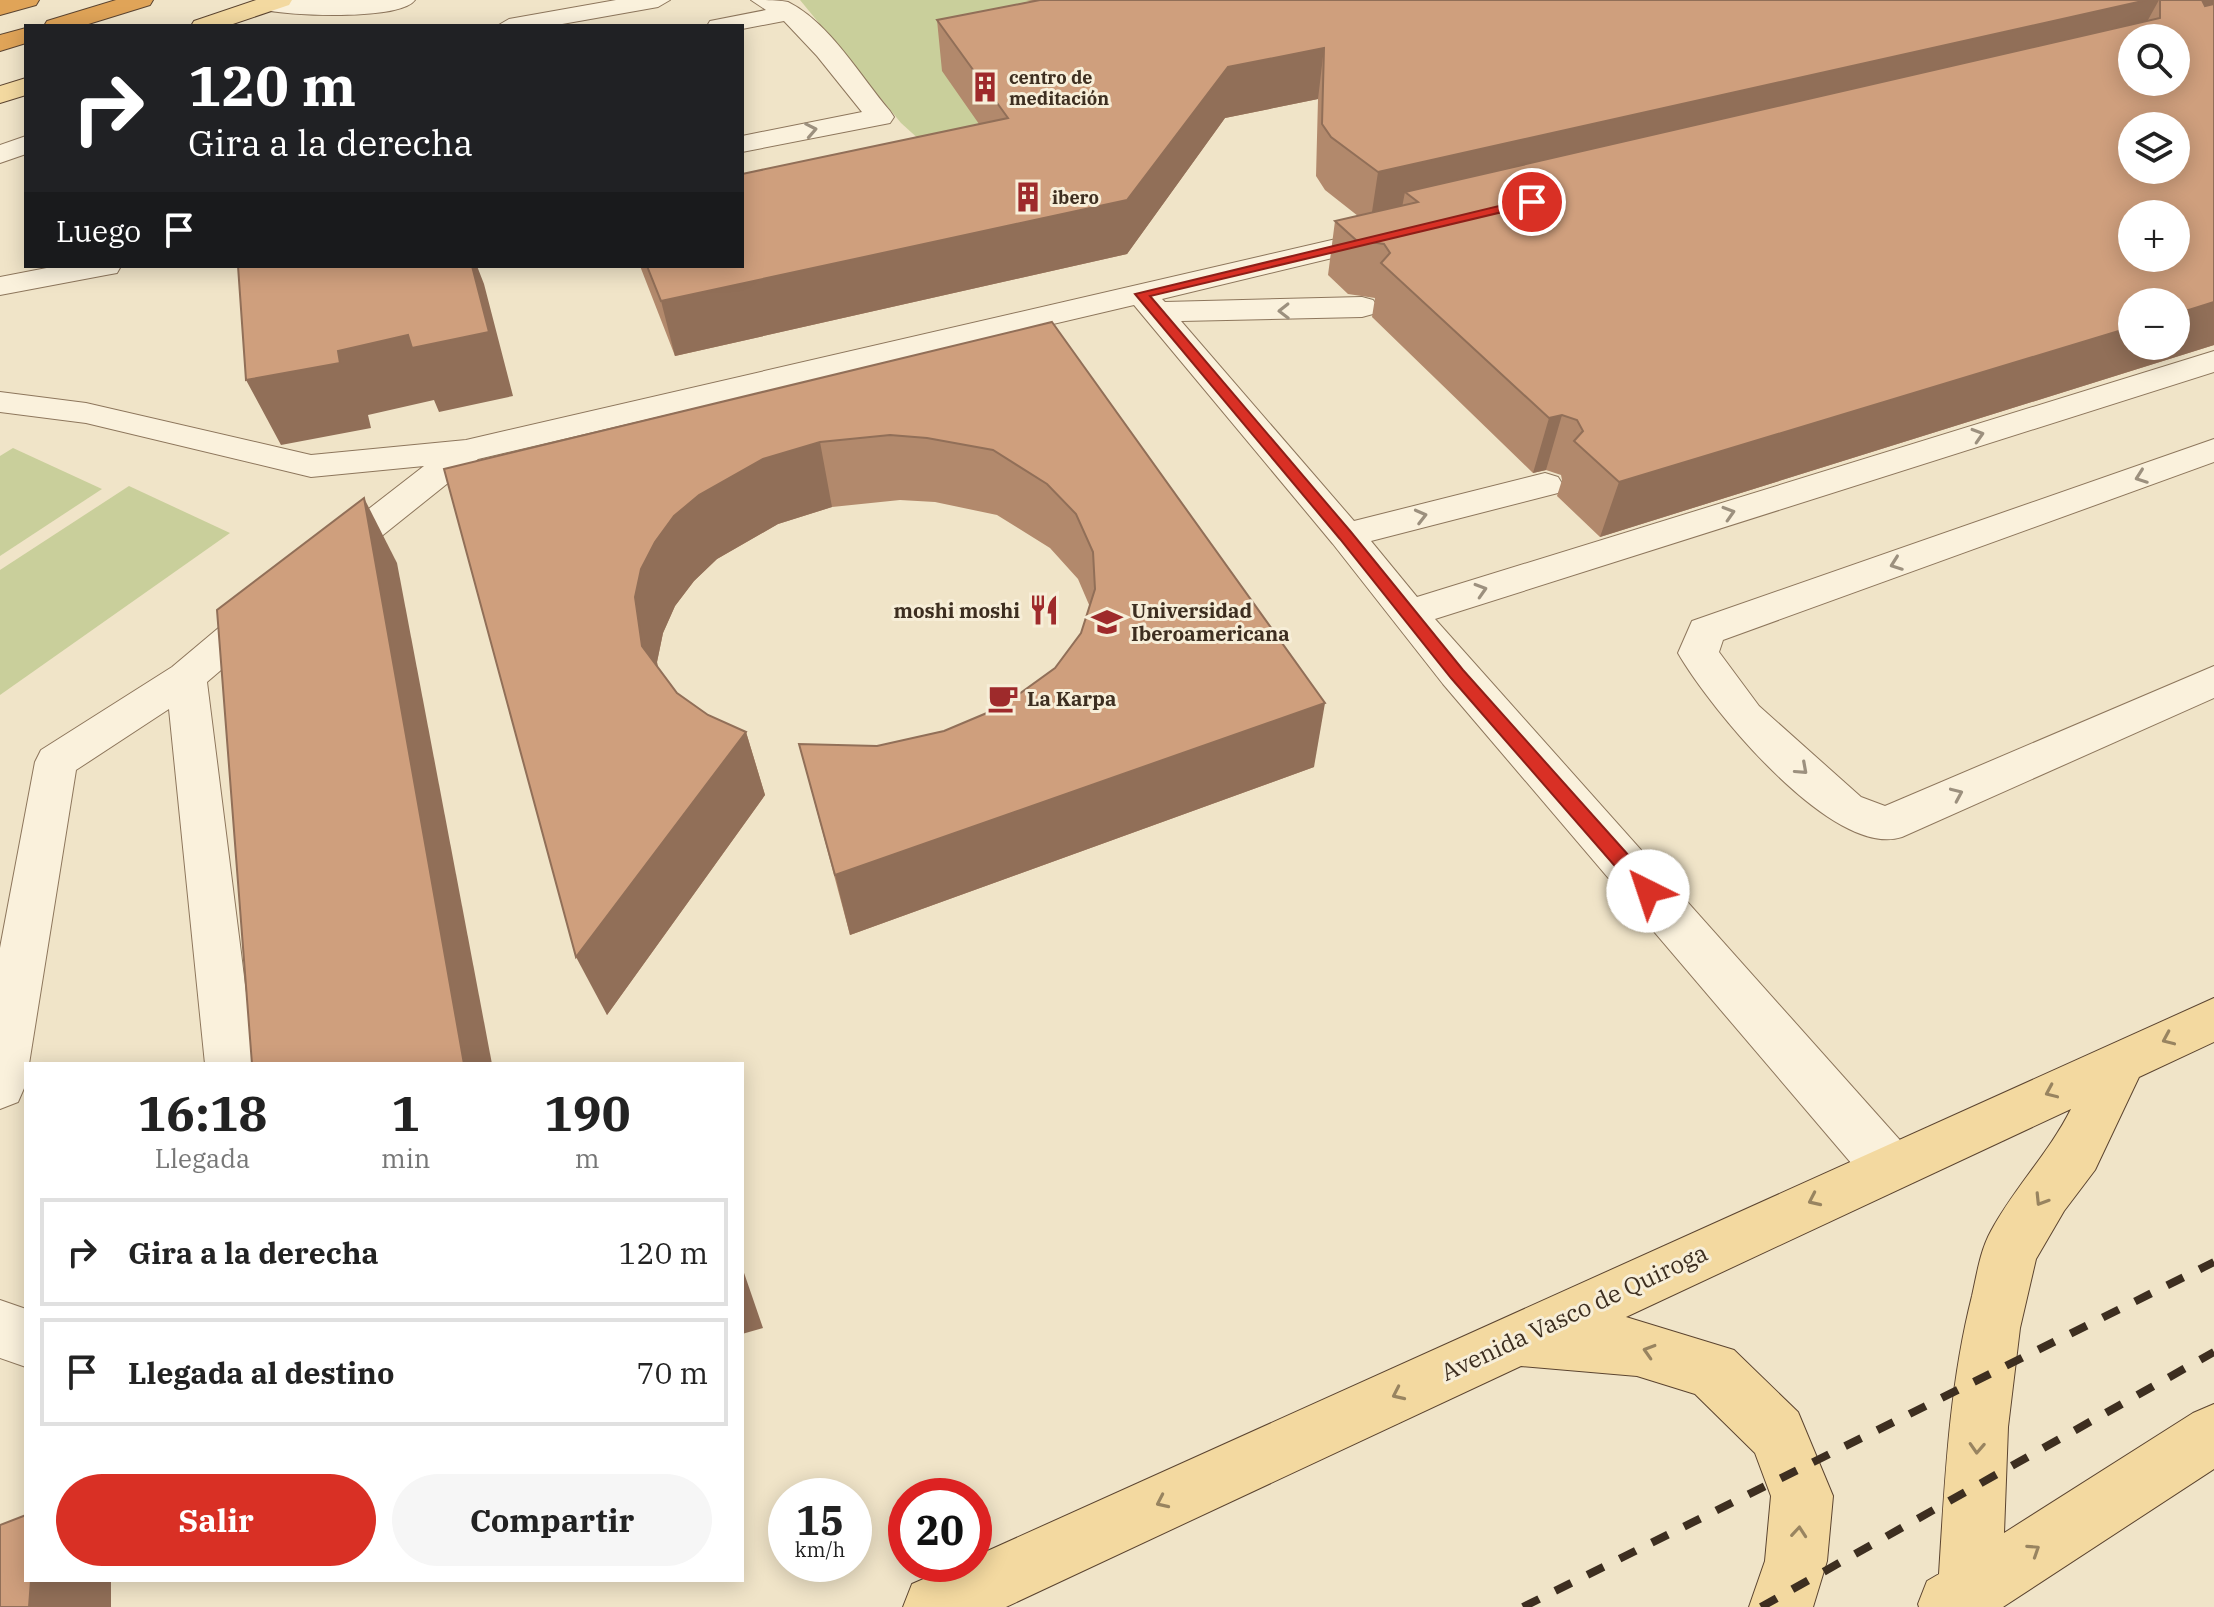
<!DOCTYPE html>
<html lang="es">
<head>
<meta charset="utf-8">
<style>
	body { margin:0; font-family:"IBM Plex Serif",serif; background:#f6f6f6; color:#222; height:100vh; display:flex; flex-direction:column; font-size:30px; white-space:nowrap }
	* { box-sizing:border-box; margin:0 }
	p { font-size:26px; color:#767676 }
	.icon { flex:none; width:44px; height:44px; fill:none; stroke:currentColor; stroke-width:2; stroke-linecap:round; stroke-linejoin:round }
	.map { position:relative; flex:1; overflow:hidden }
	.details { position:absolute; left:24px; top:1062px; width:720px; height:520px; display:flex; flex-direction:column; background:#fff; border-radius:0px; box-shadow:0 4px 20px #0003 }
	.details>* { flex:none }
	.hud { position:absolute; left:24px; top:24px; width:720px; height:244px; border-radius:0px; box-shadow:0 4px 20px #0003; background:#202124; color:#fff; overflow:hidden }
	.tools { position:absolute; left:2118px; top:24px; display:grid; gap:16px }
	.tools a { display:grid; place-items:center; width:72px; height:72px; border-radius:50%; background:#fff; box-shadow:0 4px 20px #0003; font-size:40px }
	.speed { position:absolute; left:768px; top:1478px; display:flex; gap:16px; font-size:40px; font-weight:700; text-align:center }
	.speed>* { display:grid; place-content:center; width:104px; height:104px; border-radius:50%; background:#fff; box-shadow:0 4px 20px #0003; line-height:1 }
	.speed small { font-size:20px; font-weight:400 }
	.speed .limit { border:12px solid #d22; background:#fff; color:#111 }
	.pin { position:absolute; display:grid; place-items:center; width:68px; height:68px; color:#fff; margin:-34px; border:4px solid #fff; border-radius:50%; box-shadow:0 2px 8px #0007 }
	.me { position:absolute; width:88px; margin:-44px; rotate:319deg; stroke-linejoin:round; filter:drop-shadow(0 0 6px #0008) }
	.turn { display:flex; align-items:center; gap:28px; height:168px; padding:0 32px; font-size:36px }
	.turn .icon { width:104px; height:104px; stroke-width:2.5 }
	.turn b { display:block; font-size:56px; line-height:68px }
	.then { display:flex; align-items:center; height:76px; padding:0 32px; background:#0003; gap:16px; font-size:30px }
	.eta { display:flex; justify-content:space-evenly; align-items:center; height:136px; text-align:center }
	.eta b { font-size:48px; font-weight:800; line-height:56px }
	.primary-button { display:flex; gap:16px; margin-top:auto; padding:16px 32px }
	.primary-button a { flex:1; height:92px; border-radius:48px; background:#d93025; color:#fff; font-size:32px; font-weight:800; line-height:92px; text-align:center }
	.primary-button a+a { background:#f6f6f6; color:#222 }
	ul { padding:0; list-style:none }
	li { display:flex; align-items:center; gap:24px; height:108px; margin:0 16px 12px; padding:0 16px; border:4px solid #e0e0e0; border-radius:0px }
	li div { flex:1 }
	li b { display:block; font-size:30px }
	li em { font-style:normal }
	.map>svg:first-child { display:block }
</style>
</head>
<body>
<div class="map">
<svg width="2214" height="1607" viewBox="0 0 2214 1607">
	<rect width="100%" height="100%" fill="#f0e4c8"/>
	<!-- green -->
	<g fill="#c9cf9b">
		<path d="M800 0H1151L943 161 901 123Z"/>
		<path d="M13 448 102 489 0 556V456Z"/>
		<path d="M129 486 230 533 0 695V570Z"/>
	</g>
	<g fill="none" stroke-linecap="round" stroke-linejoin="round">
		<!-- minor casing -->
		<g stroke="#8d765c" stroke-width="2">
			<g id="minor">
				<path d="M260 0H415C400 21 286 16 260 9L257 4Z"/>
				<path d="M616 0H670L658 7 551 26H497L509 19Z"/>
				<path d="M751 0C762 0 778 0 788 2 830 23 860 76 890 111L894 117 890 123 742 152V136L862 112 817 56 784 21 742 29V26H707L710 21 766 10Z"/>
				<path d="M26 136V154L0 163V145Z"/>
				<path d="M1388 227 1399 230 1403 236 1399 242 1162 299 1165 302 1362 297 1373 300 1378 307 1373 314 1362 317 1181 321 1354 521 1545 473 1558 477 1563 485 1558 493 1371 541 1417 597 2214 351V372L1435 619 1907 1148 1914 1166 1907 1184 1888 1191 1869 1184 1443 684 1333 544 1134 305 478 459 343 567 330 571 317 567 311 558 317 549 424 466 311 477 86 423 0 412V392L86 403 311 455 466 440Z"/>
				<path d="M57 266H121L117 273 106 275 0 295V277Z"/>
				<path d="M2214 439V462L1723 640 1719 652 1759 706 1861 797 1885 806 2214 666V698L1902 837C1833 860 1709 707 1678 653L1692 621Z"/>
				<path d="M267 595 281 599 287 609 281 619 207 682 255 1064H205L169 709 76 770 29 1064H26L25 1086 18 1102 0 1109V948L35 762 41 750 172 667 253 599Z"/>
				<path d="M0 1300 26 1309V1367L0 1358Z"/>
			</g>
		</g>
		<!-- major casing -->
		<g stroke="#5b4430" stroke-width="2">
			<g id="major">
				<path d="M256 0H292L289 5 227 26H191L194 21Z"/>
				<path d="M26 78V95L0 103V86Z"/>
				<path d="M2214 998V1042L2139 1077 2095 1170 2064 1211 2036 1259 2020 1328 2008 1427 2004 1533 2193 1413 2214 1404V1469L2003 1607H1919L1918 1604 1927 1581 1939 1574C1945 1480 1949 1387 1972 1296 1977 1274 1980 1251 1991 1231 2014 1188 2049 1153 2071 1109L1626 1317 1734 1350 1798 1412 1833 1496 1827 1561 1813 1607H1749L1765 1561 1771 1496 1755 1453 1695 1394 1637 1376 1521 1366 1006 1607H903L912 1584 958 1564H974V1557Z"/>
			</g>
		</g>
		<!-- highway casing -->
		<g stroke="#5b4430" stroke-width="2">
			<g id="highway">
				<path d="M0 0H39L36 5 0 15Z"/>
				<path d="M116 0H153L150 5 82 26H44L47 21Z"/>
				<path d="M26 28V43L0 51V35Z"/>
			</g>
		</g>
		<!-- minor -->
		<use href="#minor" fill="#faf1dc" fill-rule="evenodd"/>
		<!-- major -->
		<use href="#major" fill="#f3d9a0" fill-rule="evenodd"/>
		<!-- highway -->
		<use href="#highway" fill="#e0a458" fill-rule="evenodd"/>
		<!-- rail -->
		<g stroke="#3d2e20" stroke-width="8" stroke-dasharray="18 18" stroke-linecap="butt">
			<path d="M1523 1607 2214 1262"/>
			<path d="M1761 1607 2214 1352"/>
		</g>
	</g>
	<!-- wall -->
	<g fill="#b2896c">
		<path d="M1026 0H2214V345L1600 537 1557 496 1562 480 1561 475 1546 470 1533 473 1372 317 1375 298 1348 294 1328 275 1335 221 1358 216 1325 190 1316 176 1318 99 1225 118 1127 254 675 356 640 266H742L979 124 942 71 937 20 1033 1Z"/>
		<path d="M1052 322 1314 767 850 935 799 744 877 746 944 731 1001 707 1055 668 1081 633 1090 607 1078 579 1050 548 997 515 935 502 900 500 832 507 778 524 717 559 694 581 675 606 663 633 657 662 658 668 677 693 708 715 746 732 765 795 607 1015 444 469Z"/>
	</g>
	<!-- shaded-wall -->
	<g fill="#916f58">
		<path d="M2147 0H2159L2138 38 1418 202 1405 192 1400 218 1370 225 1378 172Z"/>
		<path d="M2192 0H2214V25Z"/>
		<path d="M1324 48 1318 99 1225 118 1127 254 675 356 661 301 1228 67Z"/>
		<path d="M472 266H477L484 284 513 396 439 412 434 400 368 415 371 428 281 445 246 380Z"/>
		<path d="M2214 302V345L1600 537 1619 482 2132 327V346H2176V314Z"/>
		<path d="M1562 415 1546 470 1533 473 1549 418Z"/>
		<path d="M820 442 832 507 778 524 717 559 694 581 675 606 663 633 657 662 664 710 642 646 635 597 641 569 655 542 674 516 699 495 763 459Z"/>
		<path d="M364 498 397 563 492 1064H464Z"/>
		<path d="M1325 703 1314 767 850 935 835 875Z"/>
		<path d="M746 732 765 795 607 1015 576 957Z"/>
		<path d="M742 1267 763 1328 742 1334Z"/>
		<path d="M31 1580H111V1607H29Z"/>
	</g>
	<!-- building -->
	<g fill="#cf9f7d" stroke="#916f58" stroke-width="2" fill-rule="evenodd">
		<path d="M1040 0H2147L1378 172 1331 137 1322 124 1324 48 1228 67 1127 200 661 301 647 266H742V174L1008 118 937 20Z"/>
		<path d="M2160 0H2202L2205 6 2214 4V302L2176 314V302H2132V327L1619 482 1574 441 1583 431 1577 420 1562 415 1549 418 1381 263 1390 253 1384 244 1356 240 1335 221 1418 202 1405 192 2160 18ZM2132 38H2176V82H2132ZM2132 126H2176V170H2132ZM2132 214H2176V258H2132Z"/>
		<path d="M238 266H472L489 332 412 348 408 335 338 351 340 363 246 380Z"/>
		<path d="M1052 322 1325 703 835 875 799 744 877 746 944 731 1001 707 1055 668 1081 633 1095 589 1093 552 1076 514 1047 484 993 450 927 438 890 435 820 442 763 459 699 495 674 516 655 542 641 569 635 597 642 646 677 693 708 715 746 732 576 957 444 469Z"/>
		<path d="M364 498 464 1064H252L217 610Z"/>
		<path d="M26 1515V1580H31L29 1607H0V1525Z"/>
	</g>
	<!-- one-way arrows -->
	<defs><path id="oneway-chevron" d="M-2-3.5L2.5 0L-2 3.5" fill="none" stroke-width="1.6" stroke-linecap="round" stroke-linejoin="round" transform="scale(2)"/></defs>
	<g stroke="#9c907e">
		<use href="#oneway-chevron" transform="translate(811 130) rotate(-11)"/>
		<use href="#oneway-chevron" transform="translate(1284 311) rotate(179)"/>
		<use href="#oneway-chevron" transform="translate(1978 435) rotate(-17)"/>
		<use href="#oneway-chevron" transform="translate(2141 477) rotate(160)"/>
		<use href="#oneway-chevron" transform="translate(1729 513) rotate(-17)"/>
		<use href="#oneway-chevron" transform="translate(1421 516) rotate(-14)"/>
		<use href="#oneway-chevron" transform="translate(1896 564) rotate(160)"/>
		<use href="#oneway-chevron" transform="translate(1481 590) rotate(-17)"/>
		<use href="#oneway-chevron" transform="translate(1802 769) rotate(42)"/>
		<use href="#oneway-chevron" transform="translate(1957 794) rotate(-24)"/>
	</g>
	<g stroke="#988460">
		<use href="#oneway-chevron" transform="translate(2168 1039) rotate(156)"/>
		<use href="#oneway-chevron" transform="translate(2051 1092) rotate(156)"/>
		<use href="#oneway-chevron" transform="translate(1814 1200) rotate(155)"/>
		<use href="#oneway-chevron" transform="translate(2041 1200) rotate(122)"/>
		<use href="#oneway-chevron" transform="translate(1649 1351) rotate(-163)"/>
		<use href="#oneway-chevron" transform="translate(1398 1394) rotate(155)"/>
		<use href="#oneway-chevron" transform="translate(1977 1448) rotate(93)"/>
		<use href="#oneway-chevron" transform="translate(1162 1502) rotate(155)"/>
		<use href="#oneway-chevron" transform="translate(1799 1532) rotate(-85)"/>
		<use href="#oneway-chevron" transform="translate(2034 1550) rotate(-33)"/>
	</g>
	<!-- route -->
	<path fill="#d93025" stroke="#8d1f18" stroke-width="2" d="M1532 198 1538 202 1536 204 1150 296 1351 532 1463 670 1655 885V896H1641L1451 678 1340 539 1135 294Z"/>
	<!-- icons -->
	<defs>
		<g id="building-bare" transform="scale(2.4)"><path d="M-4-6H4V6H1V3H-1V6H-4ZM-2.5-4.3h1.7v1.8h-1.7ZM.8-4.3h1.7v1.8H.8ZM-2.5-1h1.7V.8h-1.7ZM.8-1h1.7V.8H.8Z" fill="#9e2a2b" stroke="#f7eed8" stroke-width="2.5" paint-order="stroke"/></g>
		<g id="restaurant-bare" transform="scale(2.4)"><path d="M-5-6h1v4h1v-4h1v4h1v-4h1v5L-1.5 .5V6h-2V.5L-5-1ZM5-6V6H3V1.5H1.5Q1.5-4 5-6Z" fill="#9e2a2b" stroke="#f7eed8" stroke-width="2.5" paint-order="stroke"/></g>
		<g id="university-bare" transform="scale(2.4)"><path d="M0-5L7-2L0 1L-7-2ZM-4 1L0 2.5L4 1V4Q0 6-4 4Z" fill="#9e2a2b" stroke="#f7eed8" stroke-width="2.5" paint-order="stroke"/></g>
		<g id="cafe-bare" transform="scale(2.4)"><path d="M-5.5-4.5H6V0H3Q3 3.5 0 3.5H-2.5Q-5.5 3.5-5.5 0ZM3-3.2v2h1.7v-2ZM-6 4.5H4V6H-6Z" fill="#9e2a2b" stroke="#f7eed8" stroke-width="2.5" paint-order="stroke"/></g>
	</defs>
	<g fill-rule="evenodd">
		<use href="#building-bare" x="985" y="87"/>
		<use href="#building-bare" x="1028" y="197"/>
		<use href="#restaurant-bare" x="1044" y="610"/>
		<use href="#university-bare" x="1107" y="622"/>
		<use href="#cafe-bare" x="1003" y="698"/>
	</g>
	<g text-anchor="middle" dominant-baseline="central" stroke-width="6" stroke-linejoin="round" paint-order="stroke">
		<!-- far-poi labels -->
		<g font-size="18" font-weight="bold" fill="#3d2e20" stroke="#f7eed8" text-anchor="start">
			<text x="1009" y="77">centro de<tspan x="1009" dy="21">meditación</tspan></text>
			<text x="1052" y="197">ibero</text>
		</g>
		<!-- poi labels -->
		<g font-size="20" font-weight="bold" fill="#3d2e20" stroke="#f7eed8" text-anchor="start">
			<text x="1020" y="610" text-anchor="end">moshi moshi</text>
			<text x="1131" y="610">Universidad<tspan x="1131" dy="23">Iberoamericana</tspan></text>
			<text x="1027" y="698">La Karpa</text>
		</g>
		<!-- near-street labels -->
		<g font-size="24" fill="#3d2e20" stroke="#f7eed8">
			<text transform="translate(1574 1312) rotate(-25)">Avenida Vasco de Quiroga</text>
		</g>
	</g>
</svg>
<div class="tools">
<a><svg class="icon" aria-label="search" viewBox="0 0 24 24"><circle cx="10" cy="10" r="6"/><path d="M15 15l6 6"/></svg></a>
<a><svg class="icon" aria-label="layers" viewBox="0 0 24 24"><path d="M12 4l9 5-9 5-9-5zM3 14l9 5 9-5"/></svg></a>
<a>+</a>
<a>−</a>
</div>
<div class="speed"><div>15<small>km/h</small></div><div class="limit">20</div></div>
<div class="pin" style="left:1532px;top:202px;background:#d93025"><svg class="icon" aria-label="arrive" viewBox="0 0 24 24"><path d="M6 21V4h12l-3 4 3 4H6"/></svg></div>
<svg class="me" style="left:1648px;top:891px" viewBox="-20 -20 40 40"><circle r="19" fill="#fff"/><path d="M0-13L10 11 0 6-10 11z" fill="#d93025"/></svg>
<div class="hud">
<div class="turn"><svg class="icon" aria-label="right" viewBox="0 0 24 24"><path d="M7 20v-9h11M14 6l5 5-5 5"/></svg><div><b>120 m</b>Gira a la derecha</div></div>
<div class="then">Luego<svg class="icon" aria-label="arrive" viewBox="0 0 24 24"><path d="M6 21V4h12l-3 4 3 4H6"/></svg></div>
</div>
<section class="details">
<div class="eta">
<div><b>16:18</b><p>Llegada</p></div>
<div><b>1</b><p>min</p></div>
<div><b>190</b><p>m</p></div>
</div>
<ul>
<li><svg class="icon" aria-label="right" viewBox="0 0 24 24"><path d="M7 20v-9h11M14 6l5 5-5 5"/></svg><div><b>Gira a la derecha</b></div><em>120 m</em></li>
<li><svg class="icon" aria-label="arrive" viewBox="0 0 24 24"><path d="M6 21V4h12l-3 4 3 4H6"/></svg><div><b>Llegada al destino</b></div><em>70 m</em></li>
</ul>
<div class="primary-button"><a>Salir</a><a>Compartir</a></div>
</section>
</div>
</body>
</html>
